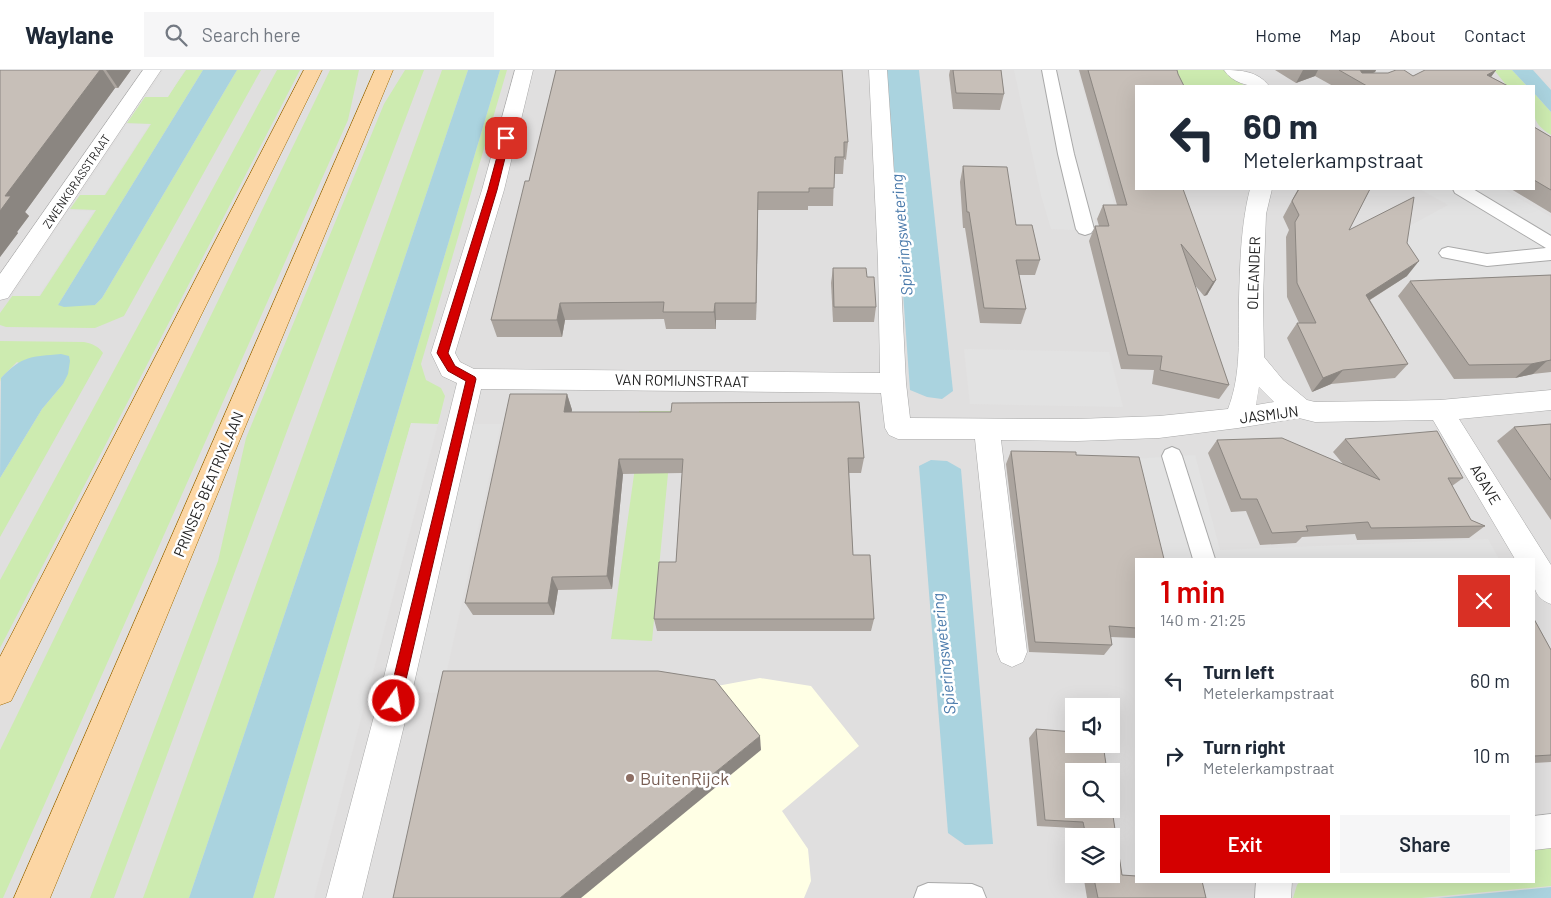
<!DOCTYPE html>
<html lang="en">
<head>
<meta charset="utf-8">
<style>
	body { margin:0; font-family:Barlow,sans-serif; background:#f6f6f7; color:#1f2937; height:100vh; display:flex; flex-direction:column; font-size:19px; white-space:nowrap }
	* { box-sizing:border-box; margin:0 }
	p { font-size:16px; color:#747a83 }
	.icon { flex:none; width:28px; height:28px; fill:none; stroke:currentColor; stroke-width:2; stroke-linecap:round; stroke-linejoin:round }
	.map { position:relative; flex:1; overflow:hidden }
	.panel { position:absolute; left:1135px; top:488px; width:400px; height:325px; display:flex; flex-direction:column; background:#fff; border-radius:0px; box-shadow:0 5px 20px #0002 }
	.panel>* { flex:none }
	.guide { position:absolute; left:1135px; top:15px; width:400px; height:105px; border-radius:0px; box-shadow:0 5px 20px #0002; background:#fff; color:#1f2937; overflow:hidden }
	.controls { position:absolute; left:1065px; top:628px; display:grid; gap:10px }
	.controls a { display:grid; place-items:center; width:55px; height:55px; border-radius:0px; background:#fff; box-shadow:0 5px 20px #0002; font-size:25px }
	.pin { position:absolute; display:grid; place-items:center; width:42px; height:42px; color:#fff; margin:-21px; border-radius:10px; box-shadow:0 2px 8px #0006 }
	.me { position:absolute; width:55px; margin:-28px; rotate:13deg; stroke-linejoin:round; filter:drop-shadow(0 0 4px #0008) }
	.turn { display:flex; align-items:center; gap:18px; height:105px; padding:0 25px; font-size:22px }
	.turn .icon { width:65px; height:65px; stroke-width:2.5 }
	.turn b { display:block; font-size:35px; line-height:42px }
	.round { display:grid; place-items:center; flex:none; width:52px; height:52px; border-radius:0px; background:#f6f6f7 }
	.overview { display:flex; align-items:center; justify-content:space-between; height:85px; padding:0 25px }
	h1 { font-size:30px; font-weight:600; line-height:38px; color:#d40000 }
	.button { display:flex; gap:10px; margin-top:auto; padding:10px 25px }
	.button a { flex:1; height:58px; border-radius:0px; background:#d40000; color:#fff; font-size:20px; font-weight:600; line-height:58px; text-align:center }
	.button a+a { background:#f6f6f7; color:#1f2937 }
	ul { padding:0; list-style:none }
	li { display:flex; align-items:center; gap:15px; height:75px; padding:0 25px }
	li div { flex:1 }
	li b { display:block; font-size:19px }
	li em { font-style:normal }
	header { display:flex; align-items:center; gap:30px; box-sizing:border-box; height:70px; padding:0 25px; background:#fff; border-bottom:1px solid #e0e1e3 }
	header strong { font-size:24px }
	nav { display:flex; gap:28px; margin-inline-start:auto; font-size:18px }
	.search { width:350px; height:45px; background:#f6f6f7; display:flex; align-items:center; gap:12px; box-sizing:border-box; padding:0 18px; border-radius:0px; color:#747a83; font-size:19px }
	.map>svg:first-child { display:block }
</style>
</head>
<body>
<header>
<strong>Waylane</strong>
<div class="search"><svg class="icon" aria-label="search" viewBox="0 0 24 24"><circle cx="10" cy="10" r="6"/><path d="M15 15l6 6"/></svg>Search here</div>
<nav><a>Home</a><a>Map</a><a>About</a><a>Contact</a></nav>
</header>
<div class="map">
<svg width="1551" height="828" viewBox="0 0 1551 828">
	<rect width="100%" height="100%" fill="#f2efe9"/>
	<!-- residential -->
	<path fill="#e0dfdf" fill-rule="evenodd" d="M0 0H1551V828H0ZM1136 16H1534V119H1136ZM1136 489H1534V811H1136ZM1074 636H1111V674H1074ZM1074 701H1111V739H1074ZM1074 766H1111V804H1074Z"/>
	<!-- education -->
	<path fill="#ffffe5" d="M760 608 811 616 859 676 782 741 808 779 811 811 804 828H415L717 616Z"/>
	<!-- grass -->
	<g fill="#cdebb0">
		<path d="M186 0H203L58 235H95L102 228 237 0H261L124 246 95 258 6 257 0 255V243L13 225 40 226 96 140 70 139 80 125H105L151 54 127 53 145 27 168 26Z"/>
		<path d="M277 0H300L0 578V510Z"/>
		<path d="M330 0H359L348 50 3 828H0V680Z"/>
		<path d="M405 0H424L287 361 114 828H90L218 491 246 368 384 34Z"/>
		<path d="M442 0H468L189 828H143Z"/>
		<path d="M500 0H507L421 294 426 310 441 318 445 326 438 354H411L275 828H253Z"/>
		<path d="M1177 0H1224L1245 16H1181Z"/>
		<path d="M1494 0H1512L1527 16H1507Z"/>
		<path d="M1534 23 1551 42V65C1531 52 1534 46 1534 23Z"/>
		<path d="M0 271 84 272C93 274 98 276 103 283L0 467V408L42 339 63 314 17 292 1 308 0 312Z"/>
		<path d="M639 341H674L652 571 611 569 639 369Z"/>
		<path d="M1551 778V816L1421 828H1293L1297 815 1300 811H1534V780Z"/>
	</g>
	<!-- parking -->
	<g fill="#e2e2e2">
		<path d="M163 0H185L168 27H146Z"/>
		<path d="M1014 0H1078L1118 149 1095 148 1097 161 1051 159 1041 125Z"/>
		<path d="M127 54H150L104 125H80Z"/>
		<path d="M1420 119H1503L1551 147V216L1420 223 1397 187 1402 160 1448 135Z"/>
		<path d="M69 140 94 141 39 226H12Z"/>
		<path d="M964 279 1109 282 1123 337 970 334Z"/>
		<path d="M411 353 438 354 314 828H274Z"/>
		<path d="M473 354H501L442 623 408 622Z"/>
		<path d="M1195 385 1220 480 1488 469 1499 489H1152L1131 389Z"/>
	</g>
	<!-- water -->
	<g fill="#aad3df">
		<path d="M203 0H237L102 228 95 235 64 237 58 235Z"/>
		<path d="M468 0H500L253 828H189Z"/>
		<path d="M887 0H919L953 321 942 329 927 327 910 320Z"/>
		<path d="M1512 0H1533L1551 20V42L1534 23V16H1527Z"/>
		<path d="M61 284 69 286 70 291 68 304 63 314 42 339 0 408 1 308C23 285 31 287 61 284Z"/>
		<path d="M931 390 947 391 961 399 993 774 965 775 948 763 919 396Z"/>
		<path d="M1551 817V828H1438Z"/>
	</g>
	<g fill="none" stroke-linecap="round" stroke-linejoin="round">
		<!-- lane casing -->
		<g stroke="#a9a9a9" stroke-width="2">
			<g id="lane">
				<path d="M1042 0H1056L1074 84 1094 159 1091 163 1085 165 1079 163 1076 159 1058 84Z"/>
				<path d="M1453 119H1473L1551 166V190L1487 196 1442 187 1439 183 1442 179 1448 177 1487 184 1546 178 1455 123Z"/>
				<path d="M1172 377 1179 380 1182 386 1215 489H1193L1162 386 1165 380Z"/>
				<path d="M928 813 972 814 982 818 986 828H914L918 817Z"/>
			</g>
		</g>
		<!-- street casing -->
		<g stroke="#a9a9a9" stroke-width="1">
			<g id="street">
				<path d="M143 0H161L8 228 0 230V204Z"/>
				<path d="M515 0H533L504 120 455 283 460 292 474 299 880 303 878 191 869 0H887L900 191 906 313 910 348 1077 349 1159 346 1228 339C1242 303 1238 266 1239 229 1240 192 1241 154 1250 119H1272L1266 144 1263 228 1264 287 1283 310 1307 330 1315 332 1440 330 1551 320V340L1459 349 1551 495V534C1529 526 1534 509 1534 489H1515L1433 350 1315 352 1299 348 1238 358 1159 368 1077 371 1001 370 1027 582 1023 592 1012 597 1001 592 997 582 975 369H898L889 365 885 358 881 323 481 319 410 631 362 828H326L378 631 457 313 442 306 431 283 482 120ZM1259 317 1274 332 1256 335Z"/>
				<path d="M1224 0C1240 0 1258 1 1269 16 1252 17 1234 15 1224 0Z"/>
				<path d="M1551 744V778L1534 780V746Z"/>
				<path d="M1256 811H1292L1291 828H1255Z"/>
			</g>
		</g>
		<!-- primary casing -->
		<g stroke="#a06b00" stroke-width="1">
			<g id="primary">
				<path d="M304 0H322L11 631 0 635V587Z"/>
				<path d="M375 0H393L50 828H14Z"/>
			</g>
		</g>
		<!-- lane -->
		<use href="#lane" fill="#fff" fill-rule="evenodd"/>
		<!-- street -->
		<use href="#street" fill="#fff" fill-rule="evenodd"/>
		<!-- primary -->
		<use href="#primary" fill="#fcd6a4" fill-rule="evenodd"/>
	</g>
	<!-- wall -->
	<g fill="#aba49e">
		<path d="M0 0H131L118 18H115L25 142 29 146 17 162 18 163 0 187Z"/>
		<path d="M556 0 848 72 846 90 844 89 843 104H834L833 136H808V140H758L756 250H716V259H666L664 249 565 250 562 267H497L491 250 529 111Z"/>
		<path d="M950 0H1001L1004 24 1000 40 953 39 949 5Z"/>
		<path d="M1079 0H1177L1136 16 1216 210 1207 225 1204 226 1194 214 1229 315 1219 329 1152 314 1154 300 1121 299 1089 171 1095 156H1099L1097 149 1103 135H1117Z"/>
		<path d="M1275 0H1376L1375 2 1373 3 1413 6 1496 0 1491 7 1508 16H1333L1315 6 1296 13Z"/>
		<path d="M1534 57 1551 67V143L1511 119H1534Z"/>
		<path d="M963 96 1016 155 1040 190 1035 205H1019L1026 239 1021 254 980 253 965 158H963L960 112Z"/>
		<path d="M1298 119H1370L1349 160 1407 173V206L1370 230 1408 294 1395 308 1331 314 1312 322 1287 268 1297 253H1299L1287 227 1286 167 1289 160 1283 147Z"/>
		<path d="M833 198 867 207 876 237 874 252H833L831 213Z"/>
		<path d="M1551 205V302L1533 304 1515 308 1454 309 1398 226 1410 211Z"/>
		<path d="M567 324 572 340 571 342 864 388 861 403H849L853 485 874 549 871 561H657L654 549 676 492 682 403 623 404 612 519 558 520 554 545H473L465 533Z"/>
		<path d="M1551 354V450L1497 371 1514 357Z"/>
		<path d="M1345 369 1463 408 1452 416 1471 450 1485 456 1469 468 1357 470 1355 464 1302 467 1296 473 1260 475 1246 441 1231 442 1208 383 1217 370 1343 394 1333 382Z"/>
		<path d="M1011 381 1136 489V568L1111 567 1112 575 1104 585 1029 582 1006 394Z"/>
		<path d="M1534 549 1551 580V692L1534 693Z"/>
		<path d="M1036 659 1074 662V674H1103L1107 701H1074V739H1111V733L1122 805 1136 806V811H1202L1206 828H1087L1083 804H1111V766H1075L1074 758 1037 756 1029 668Z"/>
	</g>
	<!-- shaded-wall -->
	<g fill="#8b8681">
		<path d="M100 0H103L115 18 25 142 29 146 17 162 18 163 0 187V141L5 126Z"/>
		<path d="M106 0H131L118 18Z"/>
		<path d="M1303 0H1318L1315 6 1296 13Z"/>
		<path d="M1360 0H1376L1375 2 1355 10Z"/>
		<path d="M1496 0 1485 15 1487 5Z"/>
		<path d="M758 122V140L756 250V233Z"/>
		<path d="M1419 191 1407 206 1355 239 1366 225Z"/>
		<path d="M1216 210 1207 225 1204 226 1213 212Z"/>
		<path d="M560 233 565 250 562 267 557 250Z"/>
		<path d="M715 233 716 250V259L714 242Z"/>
		<path d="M1548 290 1533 304 1515 308 1531 294Z"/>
		<path d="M1343 300 1331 314 1312 322 1323 308Z"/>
		<path d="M567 324 572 340 569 357 564 342Z"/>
		<path d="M619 389 623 404 612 519 607 506Z"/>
		<path d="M552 507 558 520 554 545 548 533Z"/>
		<path d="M760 666 761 680 581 828H560Z"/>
	</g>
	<!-- building -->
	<g fill="#c7bfb8" stroke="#8b8681">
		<path d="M0 0H100L5 126H11L0 141Z"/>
		<path d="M556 0H842L848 72H844V87H835L834 118H809V122H758L756 233H715L714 242H663L664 232 560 233 557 250H491L525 111H529Z"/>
		<path d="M953 0H1001L1004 24 956 23Z"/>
		<path d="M1088 0H1177L1178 4 1184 16H1136V119H1183L1216 210 1213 212 1181 174 1229 315 1160 300 1162 286 1128 285 1095 156H1109L1103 135H1127Z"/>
		<path d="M1339 0H1360L1362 3H1388L1396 0H1404L1413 6 1425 0H1496L1487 5 1508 16H1367Z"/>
		<path d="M1534 57 1551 67V120L1534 110Z"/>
		<path d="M963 96 1007 97 1016 155H1032L1040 190H1016L1026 239 984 238 969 142H967Z"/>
		<path d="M1299 119H1370L1349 160 1414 127 1407 173 1419 191 1366 225 1408 294 1343 300 1323 308 1297 253H1316L1297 213 1295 152 1299 145 1292 131Z"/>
		<path d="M833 198H866L867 207H874L876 237H834Z"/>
		<path d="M1551 205V290L1531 294 1469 295 1410 211Z"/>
		<path d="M510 324H567L564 342H671L672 333 859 332 864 388H848L853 485H870L874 549H654L659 492H676L683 389H619L607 506 552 507 548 533H465Z"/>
		<path d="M1551 354V410L1514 357Z"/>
		<path d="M1437 361 1463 408H1448L1471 450 1485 456 1371 458 1368 452 1306 456 1308 461 1272 463 1257 429H1241L1217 370 1282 368 1380 410 1345 369Z"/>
		<path d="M1011 381 1076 382V385L1139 387 1164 489H1136V558L1109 556 1112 575 1035 572Z"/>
		<path d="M1534 549 1551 580V685L1534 686Z"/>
		<path d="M443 601H658L715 610 760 666 560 828H393Z"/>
		<path d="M1036 659 1074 662V674H1103L1107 701H1074V739H1111V733L1122 805 1136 806V811H1202L1206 828H1098L1093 804H1111V766H1086L1083 752 1045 750Z"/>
	</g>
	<!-- route -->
	<path fill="#d40000" stroke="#8a0000" d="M506 66 510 68 497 120 448 283 455 296 475 307 476 309 401 631 399 636 394 638 390 636 388 631 466 311 448 301 437 283 488 120 502 68Z"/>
	<!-- markers -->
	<circle fill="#8d6e63" stroke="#fff" stroke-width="2" cx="630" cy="708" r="5"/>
	<g text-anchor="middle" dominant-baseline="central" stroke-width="5" stroke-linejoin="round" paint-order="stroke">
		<!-- far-street labels -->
		<g font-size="12" fill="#222" stroke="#fff">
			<text transform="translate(76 111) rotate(-56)">ZWENKGRASSTRAAT</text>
		</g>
		<!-- street labels -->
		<g font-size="15" fill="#222" stroke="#fff">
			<text transform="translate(1253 203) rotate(-88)">OLEANDER</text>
			<text transform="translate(682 310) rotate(1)">VAN ROMIJNSTRAAT</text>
			<text transform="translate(1269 344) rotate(-7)">JASMIJN</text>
			<text transform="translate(208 414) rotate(-67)">PRINSES BEATRIXLAAN</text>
			<text transform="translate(1486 414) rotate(59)">AGAVE</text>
		</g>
		<!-- water labels -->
		<g font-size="16" font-style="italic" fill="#4a7aab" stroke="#fff">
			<text transform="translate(901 165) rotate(-95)">Spieringswetering</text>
			<text transform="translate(943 584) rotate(-96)">Spieringswetering</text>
		</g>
		<!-- near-education labels -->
		<g font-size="18" fill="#785e54" stroke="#fff" text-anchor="start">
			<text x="640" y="708">BuitenRijck</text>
		</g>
	</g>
</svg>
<div class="controls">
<a><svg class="icon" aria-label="sound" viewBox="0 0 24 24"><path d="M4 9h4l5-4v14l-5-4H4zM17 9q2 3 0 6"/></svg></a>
<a><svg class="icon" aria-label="search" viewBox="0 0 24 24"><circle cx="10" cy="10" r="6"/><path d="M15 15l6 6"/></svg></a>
<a><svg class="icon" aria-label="layers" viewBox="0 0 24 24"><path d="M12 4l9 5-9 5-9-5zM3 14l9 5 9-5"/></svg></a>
</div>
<div class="pin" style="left:506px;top:68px;background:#d93025"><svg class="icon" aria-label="arrive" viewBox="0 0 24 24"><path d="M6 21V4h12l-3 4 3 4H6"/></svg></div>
<svg class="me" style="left:394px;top:631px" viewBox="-20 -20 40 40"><circle r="17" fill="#d40000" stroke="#fff" stroke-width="3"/><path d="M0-11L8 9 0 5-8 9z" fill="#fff"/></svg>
<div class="guide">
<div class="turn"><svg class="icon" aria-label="left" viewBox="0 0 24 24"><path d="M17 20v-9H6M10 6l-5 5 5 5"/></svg><div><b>60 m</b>Metelerkampstraat</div></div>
</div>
<section class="panel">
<div class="overview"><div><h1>1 min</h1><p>140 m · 21:25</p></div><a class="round" style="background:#d93025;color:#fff"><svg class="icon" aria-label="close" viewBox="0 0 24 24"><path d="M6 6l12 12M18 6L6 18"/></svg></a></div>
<ul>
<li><svg class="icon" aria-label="left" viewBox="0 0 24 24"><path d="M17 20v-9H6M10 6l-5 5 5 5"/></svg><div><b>Turn left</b><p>Metelerkampstraat</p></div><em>60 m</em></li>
<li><svg class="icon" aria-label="right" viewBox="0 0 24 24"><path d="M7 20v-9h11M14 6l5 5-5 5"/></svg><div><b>Turn right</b><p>Metelerkampstraat</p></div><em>10 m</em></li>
</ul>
<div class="button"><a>Exit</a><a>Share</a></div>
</section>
</div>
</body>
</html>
